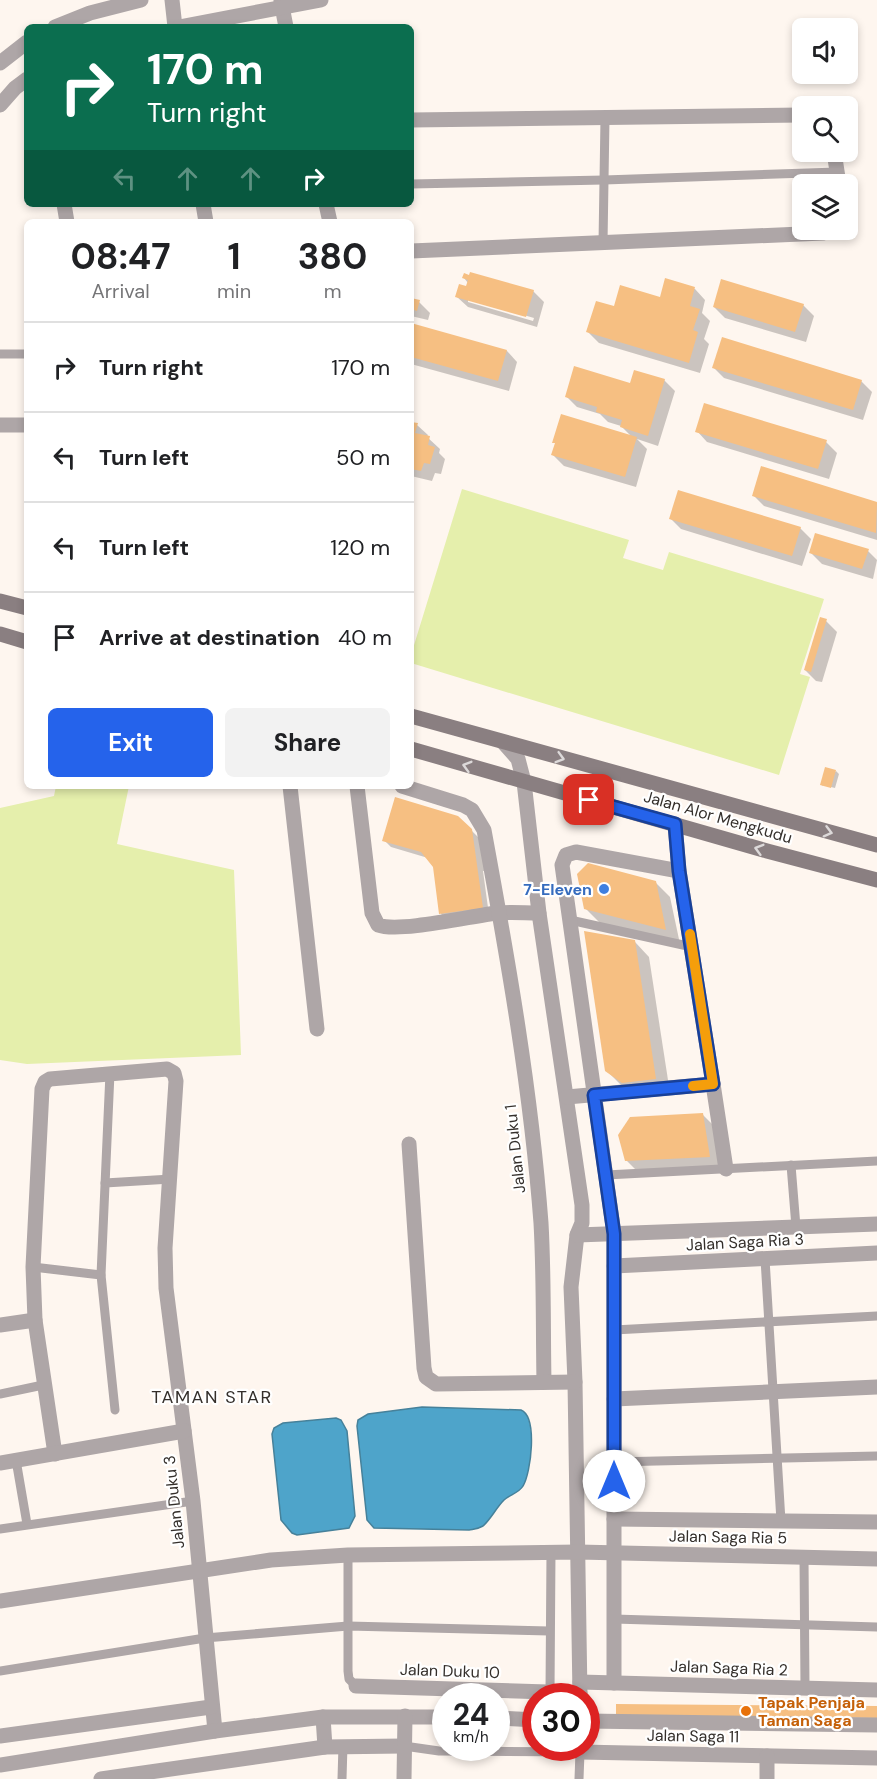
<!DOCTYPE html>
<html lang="en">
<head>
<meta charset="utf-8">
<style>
	body { margin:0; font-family:"DM Sans",sans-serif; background:#f2f2f2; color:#202124; height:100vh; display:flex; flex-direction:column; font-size:22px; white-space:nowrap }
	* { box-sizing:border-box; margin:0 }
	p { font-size:20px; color:#757577 }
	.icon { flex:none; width:33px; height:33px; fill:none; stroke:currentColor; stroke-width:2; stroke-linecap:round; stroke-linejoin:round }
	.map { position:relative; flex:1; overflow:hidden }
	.drawer { position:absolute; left:24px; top:219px; width:390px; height:570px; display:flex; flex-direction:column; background:#fff; border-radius:9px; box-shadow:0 3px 9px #0003 }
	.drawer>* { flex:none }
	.top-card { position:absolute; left:24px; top:24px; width:390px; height:183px; border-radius:9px; box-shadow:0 3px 9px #0003; background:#0b6e4f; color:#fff; overflow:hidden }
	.fabs { position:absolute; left:792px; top:18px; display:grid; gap:12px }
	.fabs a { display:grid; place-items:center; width:66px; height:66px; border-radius:9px; background:#fff; box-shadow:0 3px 9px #0003; font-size:30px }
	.speed { position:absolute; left:432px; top:1683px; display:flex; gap:12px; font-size:30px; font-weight:700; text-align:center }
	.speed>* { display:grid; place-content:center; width:78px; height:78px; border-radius:50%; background:#fff; box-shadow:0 3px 9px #0003; line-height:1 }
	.speed small { font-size:15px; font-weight:400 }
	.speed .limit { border:9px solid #d22; background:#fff; color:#111 }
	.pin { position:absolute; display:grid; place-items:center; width:51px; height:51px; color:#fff; margin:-26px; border-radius:12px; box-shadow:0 3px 9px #0006 }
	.me { position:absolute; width:66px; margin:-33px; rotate:0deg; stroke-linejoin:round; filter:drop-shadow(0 0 4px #0008) }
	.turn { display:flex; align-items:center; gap:21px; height:126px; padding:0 24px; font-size:27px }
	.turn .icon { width:78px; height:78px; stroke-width:2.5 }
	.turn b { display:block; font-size:42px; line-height:51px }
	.lanes { display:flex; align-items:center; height:57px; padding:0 24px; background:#0003; justify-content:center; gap:30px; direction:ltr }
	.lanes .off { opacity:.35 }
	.eta { display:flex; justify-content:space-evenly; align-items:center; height:102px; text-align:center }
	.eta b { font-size:36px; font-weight:700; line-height:42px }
	.cta { display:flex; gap:12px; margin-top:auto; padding:12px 24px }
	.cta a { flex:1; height:69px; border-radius:9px; background:#2563eb; color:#fff; font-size:24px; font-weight:700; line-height:69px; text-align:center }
	.cta a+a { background:#f2f2f2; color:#202124 }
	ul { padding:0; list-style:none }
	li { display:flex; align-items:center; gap:18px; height:90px; padding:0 24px; border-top:2px solid #e0e0e0 }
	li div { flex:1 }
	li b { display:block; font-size:22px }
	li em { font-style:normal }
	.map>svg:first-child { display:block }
</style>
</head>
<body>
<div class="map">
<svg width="877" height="1779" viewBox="0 0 877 1779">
	<rect width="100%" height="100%" fill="#fef6ef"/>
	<!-- green -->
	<g fill="#e5efac">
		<path d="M462 489 629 540 623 558 663 570 669 552 824 599 800 674 810 677 779 775 411 663V655Z"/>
		<path d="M56 786H129L117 844 234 870 241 1055 27 1064 0 1060V808L54 796Z"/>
	</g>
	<!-- water -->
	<g fill="#4ea4ca" stroke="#46819a" stroke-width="1.5">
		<path d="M422 1407 521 1410C538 1417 531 1473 523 1486 519 1493 509 1495 504 1500 496 1508 491 1519 483 1526 478 1529 474 1529 469 1530L374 1528 367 1520 357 1426 358 1420 368 1414Z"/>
		<path d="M336 1418 341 1420 347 1431 355 1516 349 1528 297 1535 292 1533 281 1520 272 1434 274 1428 283 1423Z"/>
	</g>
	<!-- shadow -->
	<g fill="#0003" fill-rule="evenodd">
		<path d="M464 278 533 291 544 302 537 327 468 307 457 297 467 288 468 283ZM468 299 534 318 533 321 468 302Z"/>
		<path d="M666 280 695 289 705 300 702 313 710 321 704 339 709 344 700 373 599 343 588 332 615 308 661 299Z"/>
		<path d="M411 299 419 302 430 313 428 320 411 316Z"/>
		<path d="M803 305 814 316 806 342 725 318 714 307Z"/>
		<path d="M411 324 507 351 517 362 509 391 411 364Z"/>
		<path d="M714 368 861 381 872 392 863 420 724 378Z"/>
		<path d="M664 380 675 391 658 446 637 439 647 449 636 487 564 466 553 455 556 444 554 442 632 437 621 426 608 422 600 414 577 407 566 396Z"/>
		<path d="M411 423 417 425 428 435 427 437 440 449 439 453 445 459 441 474 435 473 432 481 411 476Z"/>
		<path d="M697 431 826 442 837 453 829 479 707 442Z"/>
		<path d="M762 468 877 503V540L764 506 753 495Z"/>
		<path d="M670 518 800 528 811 539 802 566 681 529Z"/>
		<path d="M868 551 877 560 873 579 822 564 811 553Z"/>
		<path d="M826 621 837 632 822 682 816 681 805 670Z"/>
		<path d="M836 771 839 774 835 788 823 785V786L822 785Z"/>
		<path d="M471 830 482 841 486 871H483L489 915 448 921 441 914 434 868 428 858 391 847 384 840Z"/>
		<path d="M655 882 670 897 680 944 601 924 586 909Z"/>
		<path d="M635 942 649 957 670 1093 621 1085 606 1070Z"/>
		<path d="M703 1115 717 1129 724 1171 641 1175 626 1160Z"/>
	</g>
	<!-- building -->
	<g fill="#f6bf82">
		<path d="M470 272 534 290 526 317 455 297 459 284 466 286 468 280 462 278 464 273 469 275Z"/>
		<path d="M665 278 695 287 690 306 700 309 693 330 698 332 689 363 586 332 596 301 614 306 620 285 660 297Z"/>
		<path d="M721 279 804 304 795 332 713 307Z"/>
		<path d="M411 298 420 300 417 311 411 309Z"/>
		<path d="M411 323 507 350 498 381 411 357Z"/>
		<path d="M722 337 862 380 853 410 712 368Z"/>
		<path d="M574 366 630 383 634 370 665 379 648 436 620 427 622 420 596 412 597 407 565 397Z"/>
		<path d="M704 403 827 440 818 469 695 432Z"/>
		<path d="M561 414 637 437 625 477 551 455 555 443H552Z"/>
		<path d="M411 422 418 423 415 433 430 436 428 445 435 447 430 464 424 463 421 471 411 469Z"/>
		<path d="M761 466 877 502 876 533 752 496Z"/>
		<path d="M678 490 801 527 792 556 669 519Z"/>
		<path d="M815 533 869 549 862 569 809 553Z"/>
		<path d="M820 617 827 619 811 672 804 670Z"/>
		<path d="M825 767 836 770 831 788 820 785Z"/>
		<path d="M395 797 458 816 472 829 483 908 439 914 433 867 421 852 382 841Z"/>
		<path d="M588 863 656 881 666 930 584 909 577 874Z"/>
		<path d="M584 931 635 940 656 1079 622 1083 605 1071Z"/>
		<path d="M703 1113 710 1157 625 1161 618 1135 630 1117Z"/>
		<path d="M616 1704 877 1706V1718L616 1715Z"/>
	</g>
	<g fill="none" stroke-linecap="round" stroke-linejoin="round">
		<!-- lane -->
		<g stroke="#aea6a7" stroke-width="9">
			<path d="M411 184 604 180 837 172"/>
			<path d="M603 243 605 118"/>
			<path d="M0 354H27"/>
			<path d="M570 920 692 947"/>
			<path d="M110 1073 101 1275 115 1410"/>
			<path d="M791 1165 796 1227"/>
			<path d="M606 1175 877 1161"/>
			<path d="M105 1183 171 1179"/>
			<path d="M765 1259 781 1521"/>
			<path d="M33 1267 101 1275"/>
			<path d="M614 1330 877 1316"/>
			<path d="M0 1394 43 1385"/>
			<path d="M16 1460 27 1524"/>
			<path d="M614 1462 877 1456"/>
			<path d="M0 1529 193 1501"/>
			<path d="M348 1555V1671L349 1679 356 1686"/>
			<path d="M804 1557 805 1688"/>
			<path d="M614 1619 877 1627"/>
			<path d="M0 1671 205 1638 348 1626 549 1631"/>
			<path d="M550 1692 551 1552"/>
			<path d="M404 1746 439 1751 580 1752 579 1779"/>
			<path d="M342 1779 343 1745"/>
		</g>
		<!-- street -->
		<g stroke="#aea6a7" stroke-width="15">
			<path d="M172 0 175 27"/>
			<path d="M281 1 286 27"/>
			<path d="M55 27 90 13 141 0"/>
			<path d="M179 27 321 0"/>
			<path d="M0 63 27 42"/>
			<path d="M0 105 15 88 27 79"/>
			<path d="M411 120 802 115"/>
			<path d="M834 152 839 184"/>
			<path d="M64 204 67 222"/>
			<path d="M203 204 206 222"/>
			<path d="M326 204 330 222"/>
			<path d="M411 251 823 233 834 230"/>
			<path d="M0 425H27"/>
			<path d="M503 742 518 759 524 782 539 913 582 1205V1223L577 1235 571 1287 575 1382 580 1696"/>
			<path d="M290 786 317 1029"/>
			<path d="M357 786 372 913 378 925C399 933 471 916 497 913 511 912 525 913 539 913"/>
			<path d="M402 786 463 805 472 810 484 830C508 960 531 1090 541 1223 544 1275 543 1329 544 1382"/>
			<path d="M713 1084 726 1169"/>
			<path d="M567 1097 713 1084 679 871 675 824"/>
			<path d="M409 1144 424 1368 426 1377 436 1384 575 1382"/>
			<path d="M577 1235 877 1224"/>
			<path d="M614 1266 877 1253"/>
			<path d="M0 1325 35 1320"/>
			<path d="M614 1399 877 1387"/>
			<path d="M55 1454 35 1320 33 1267 42 1089 45 1082 50 1079 167 1069 174 1073 176 1081 165 1248 166 1288 193 1501 215 1731"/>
			<path d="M0 1463 184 1431"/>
			<path d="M614 1519 877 1522"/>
			<path d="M0 1601 271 1560 348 1555 578 1552 877 1559"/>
			<path d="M580 1682 877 1690"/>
			<path d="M614 1683V1234L562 865 566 855 576 852 679 871"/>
			<path d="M356 1686 580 1693"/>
			<path d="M323 1717 325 1747"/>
			<path d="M496 1718 536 1720"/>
			<path d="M586 1721 877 1725"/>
			<path d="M0 1736 211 1707"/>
			<path d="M580 1752 877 1758"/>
			<path d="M0 1765 215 1731 323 1717H446"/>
			<path d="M101 1779 325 1747 404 1746"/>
			<path d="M404 1779 405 1716"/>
			<path d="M767 1779V1756"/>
		</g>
		<!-- secondary -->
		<g stroke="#8a7f81" stroke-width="15">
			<path d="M0 601 27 608"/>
			<path d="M0 634 27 642"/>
			<path d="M411 716 877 845"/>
			<path d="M411 749 767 851 877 880"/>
		</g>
	</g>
	<!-- one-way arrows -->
	<defs><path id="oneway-chevron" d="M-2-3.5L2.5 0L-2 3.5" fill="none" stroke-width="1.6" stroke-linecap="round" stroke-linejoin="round" transform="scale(1.5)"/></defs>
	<g stroke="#dcd9d9">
		<use href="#oneway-chevron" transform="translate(560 758) rotate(16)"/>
		<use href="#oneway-chevron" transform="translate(467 766) rotate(-164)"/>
		<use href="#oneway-chevron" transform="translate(828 832) rotate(15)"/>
		<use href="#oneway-chevron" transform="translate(759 849) rotate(-164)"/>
	</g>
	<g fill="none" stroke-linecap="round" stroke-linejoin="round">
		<!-- route casing -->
		<g stroke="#184099" stroke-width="15">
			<path id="route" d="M589 800 675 824 679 871 713 1084 594 1095 614 1234V1481"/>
		</g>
		<!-- route -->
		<use href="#route" stroke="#2563eb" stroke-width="10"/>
		<!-- slow -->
		<path stroke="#f59e0b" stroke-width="10" d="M690 934 713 1084 693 1086"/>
	</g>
	<!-- markers -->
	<circle fill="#3f7fe0" stroke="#fff" stroke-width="2" cx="604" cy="889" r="6"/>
	<circle fill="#e8710a" stroke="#fff" stroke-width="2" cx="746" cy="1711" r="6"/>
	<g text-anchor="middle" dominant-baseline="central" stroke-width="4.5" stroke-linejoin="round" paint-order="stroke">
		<!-- street labels -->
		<g font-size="16" fill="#342f2b" stroke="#fff">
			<text transform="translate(718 817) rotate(16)">Jalan Alor Mengkudu</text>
			<text transform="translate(515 1149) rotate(-96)">Jalan Duku 1</text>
			<text transform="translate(745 1242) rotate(-3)">Jalan Saga Ria 3</text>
			<text transform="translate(174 1502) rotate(-96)">Jalan Duku 3</text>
			<text transform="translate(728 1537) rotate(1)">Jalan Saga Ria 5</text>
			<text transform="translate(729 1668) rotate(2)">Jalan Saga Ria 2</text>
			<text transform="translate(450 1671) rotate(2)">Jalan Duku 10</text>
			<text transform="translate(693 1736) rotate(1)">Jalan Saga 11</text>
		</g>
		<!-- shop labels -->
		<g font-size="16" font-weight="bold" fill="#366cbe" stroke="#fff" text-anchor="end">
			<text x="592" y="889">7-Eleven</text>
		</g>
		<!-- food labels -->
		<g font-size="16" font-weight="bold" fill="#c56008" stroke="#fff" text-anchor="start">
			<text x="758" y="1702">Tapak Penjaja<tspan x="758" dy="18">Taman Saga</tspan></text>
		</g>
		<!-- neighbourhood labels -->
		<g font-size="18" letter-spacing="1.5" fill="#342f2b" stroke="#fff">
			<text x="212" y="1397">TAMAN STAR</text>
		</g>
	</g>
</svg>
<div class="fabs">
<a><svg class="icon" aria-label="sound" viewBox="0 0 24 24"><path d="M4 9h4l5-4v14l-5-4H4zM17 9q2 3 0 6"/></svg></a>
<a><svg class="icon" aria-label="search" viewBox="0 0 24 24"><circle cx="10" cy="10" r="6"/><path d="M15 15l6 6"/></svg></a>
<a><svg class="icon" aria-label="layers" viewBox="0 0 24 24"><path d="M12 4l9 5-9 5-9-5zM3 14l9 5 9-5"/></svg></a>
</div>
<div class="speed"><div>24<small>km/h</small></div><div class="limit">30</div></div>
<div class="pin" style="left:589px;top:800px;background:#d93025"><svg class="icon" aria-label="arrive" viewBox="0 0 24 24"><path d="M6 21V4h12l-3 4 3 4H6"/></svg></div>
<svg class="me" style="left:614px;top:1481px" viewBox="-20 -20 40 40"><circle r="19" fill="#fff"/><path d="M0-13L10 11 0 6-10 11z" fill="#2563eb"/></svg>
<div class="top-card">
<div class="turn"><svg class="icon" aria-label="right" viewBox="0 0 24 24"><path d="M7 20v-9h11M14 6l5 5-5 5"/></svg><div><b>170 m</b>Turn right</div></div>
<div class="lanes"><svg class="icon off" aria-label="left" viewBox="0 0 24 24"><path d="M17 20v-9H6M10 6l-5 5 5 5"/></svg><svg class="icon off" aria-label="ahead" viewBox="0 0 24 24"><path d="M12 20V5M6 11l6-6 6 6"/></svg><svg class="icon off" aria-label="ahead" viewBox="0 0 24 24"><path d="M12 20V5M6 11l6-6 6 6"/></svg><svg class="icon" aria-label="right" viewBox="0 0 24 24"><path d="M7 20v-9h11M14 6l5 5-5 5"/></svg></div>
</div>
<section class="drawer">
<div class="eta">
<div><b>08:47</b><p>Arrival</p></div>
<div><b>1</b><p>min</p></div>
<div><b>380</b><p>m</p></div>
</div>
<ul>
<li><svg class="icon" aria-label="right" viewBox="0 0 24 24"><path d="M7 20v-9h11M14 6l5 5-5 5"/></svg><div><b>Turn right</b></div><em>170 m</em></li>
<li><svg class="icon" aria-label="left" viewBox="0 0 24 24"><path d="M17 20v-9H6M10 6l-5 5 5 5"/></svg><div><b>Turn left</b></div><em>50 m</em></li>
<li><svg class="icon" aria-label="left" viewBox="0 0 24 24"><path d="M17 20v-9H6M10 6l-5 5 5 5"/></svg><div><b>Turn left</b></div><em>120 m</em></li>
<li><svg class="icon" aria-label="arrive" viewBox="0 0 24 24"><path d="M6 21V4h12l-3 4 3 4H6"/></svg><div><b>Arrive at destination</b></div><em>40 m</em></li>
</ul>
<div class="cta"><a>Exit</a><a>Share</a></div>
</section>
</div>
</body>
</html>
